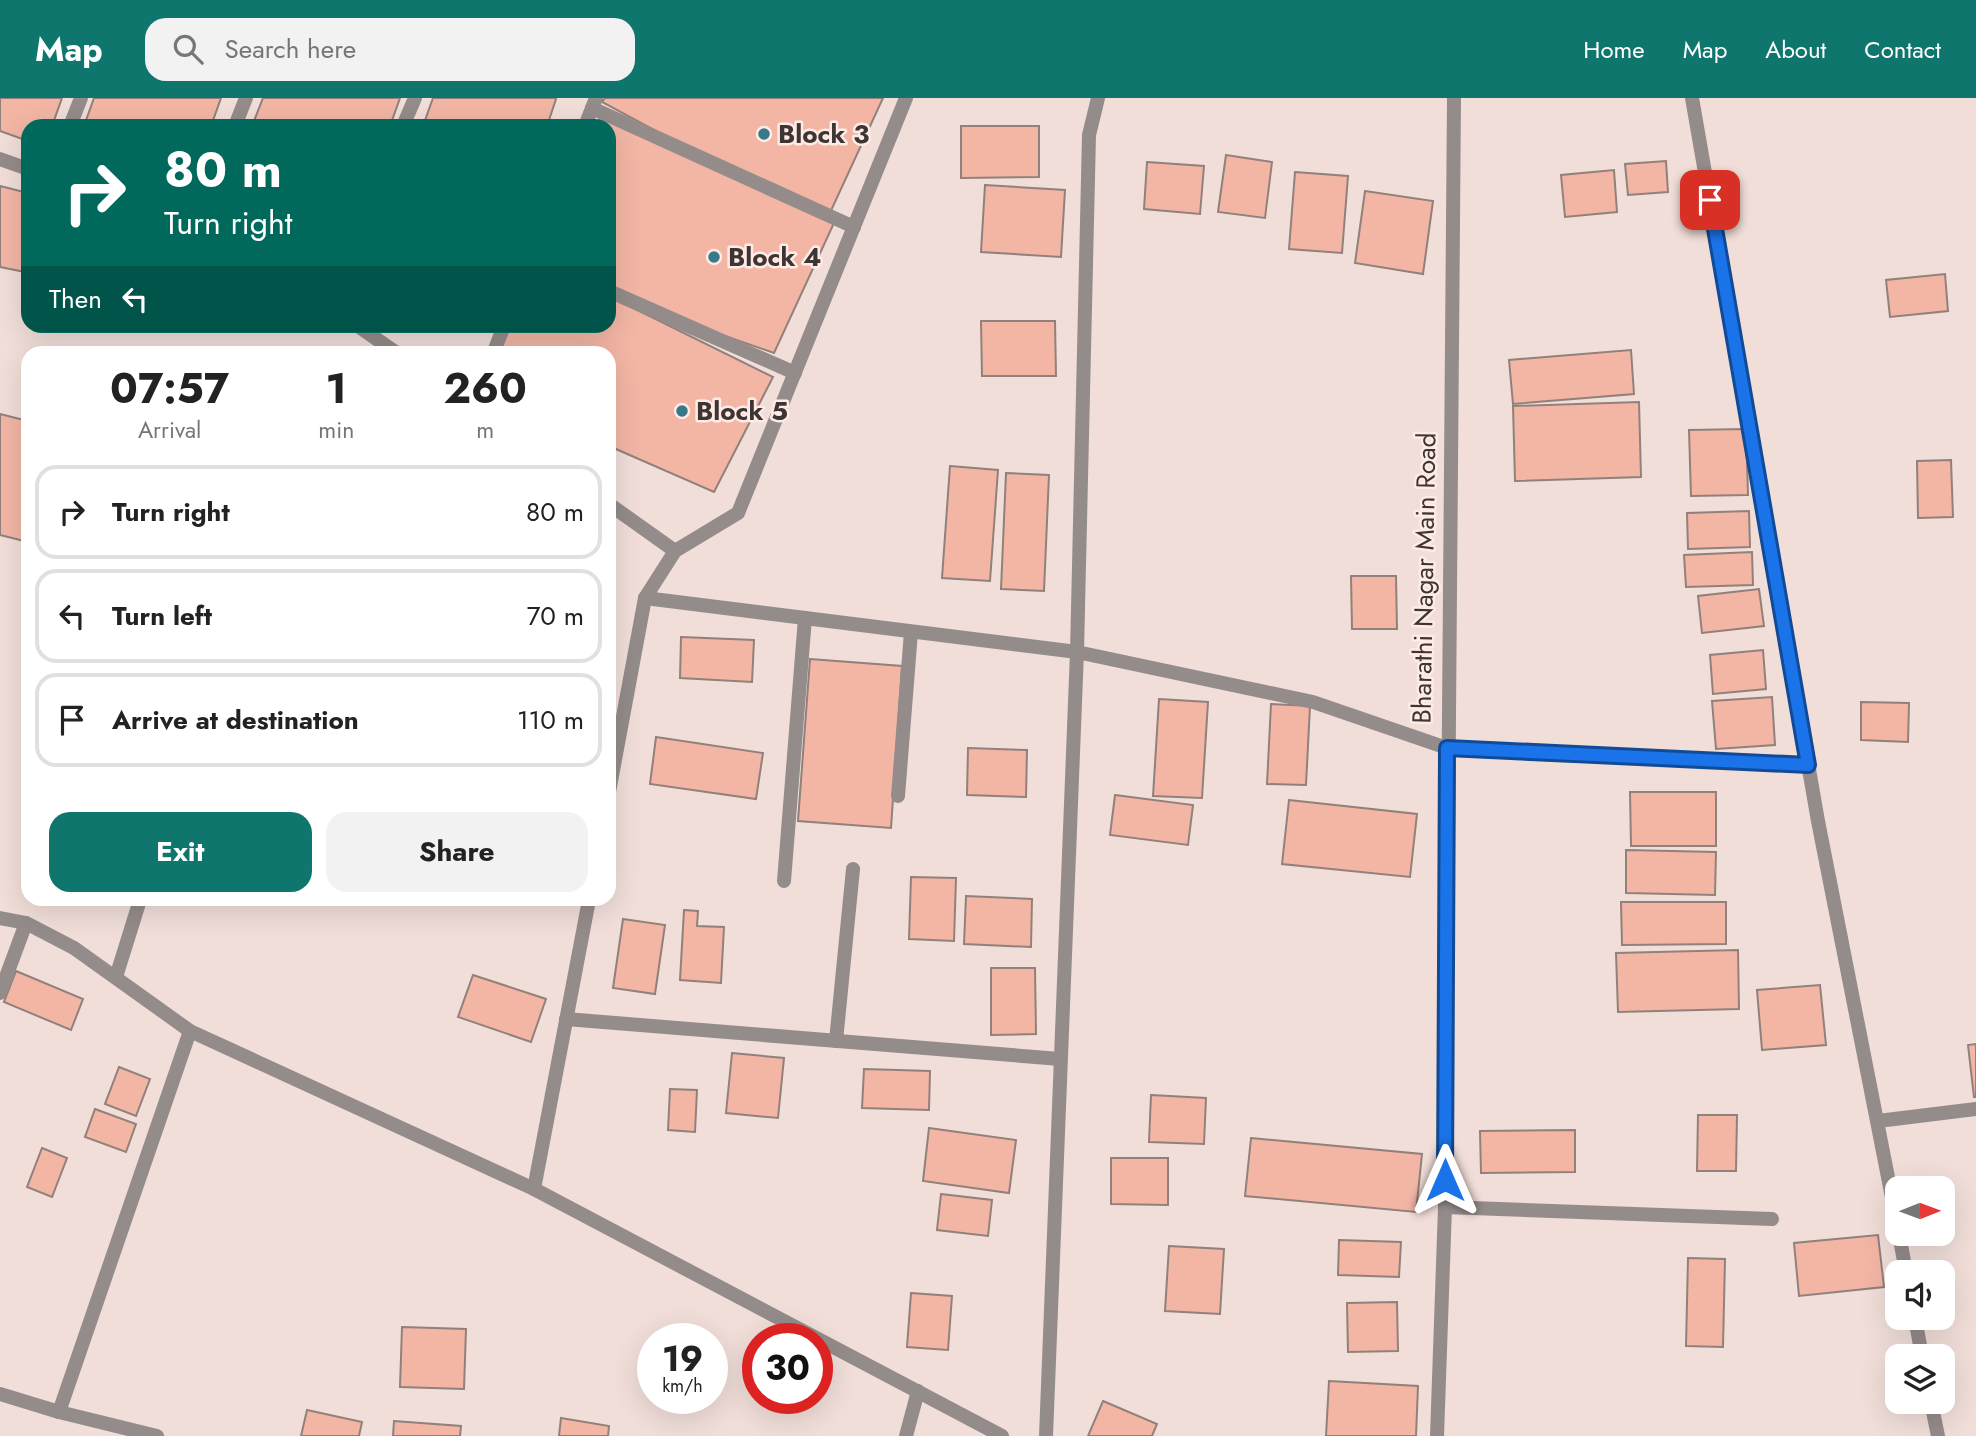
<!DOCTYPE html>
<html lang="en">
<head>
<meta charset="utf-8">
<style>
	body { margin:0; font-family:Jost,sans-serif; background:#f2f2f2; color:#222; height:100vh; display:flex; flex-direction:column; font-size:26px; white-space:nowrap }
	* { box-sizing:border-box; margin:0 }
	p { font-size:23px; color:#767676 }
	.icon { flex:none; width:38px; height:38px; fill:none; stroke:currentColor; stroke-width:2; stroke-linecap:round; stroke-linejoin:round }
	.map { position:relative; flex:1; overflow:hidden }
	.side { position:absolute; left:21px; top:248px; width:595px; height:560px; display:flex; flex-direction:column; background:#fff; border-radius:21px; box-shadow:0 7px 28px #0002 }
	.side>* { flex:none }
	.top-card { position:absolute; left:21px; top:21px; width:595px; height:214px; border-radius:21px; box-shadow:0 7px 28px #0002; background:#00695c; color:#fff; overflow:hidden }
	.needle { width:46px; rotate:89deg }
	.fabs { position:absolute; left:1885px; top:1078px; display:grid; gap:14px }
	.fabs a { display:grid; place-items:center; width:70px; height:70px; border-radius:14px; background:#fff; box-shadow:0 7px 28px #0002; font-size:35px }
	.speed { position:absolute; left:637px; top:1225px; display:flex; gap:14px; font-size:35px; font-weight:700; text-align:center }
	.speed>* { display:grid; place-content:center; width:91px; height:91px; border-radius:50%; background:#fff; box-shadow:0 7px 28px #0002; line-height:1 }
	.speed small { font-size:18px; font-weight:400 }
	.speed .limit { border:10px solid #d22; background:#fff; color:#111 }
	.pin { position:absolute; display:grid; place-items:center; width:60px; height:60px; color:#fff; margin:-30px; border-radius:14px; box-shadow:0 4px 10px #0006 }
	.me { position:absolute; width:77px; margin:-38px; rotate:0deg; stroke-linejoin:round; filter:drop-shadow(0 0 5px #0008) }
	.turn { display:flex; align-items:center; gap:24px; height:147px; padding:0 28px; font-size:32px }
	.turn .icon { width:91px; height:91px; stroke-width:2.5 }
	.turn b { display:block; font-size:49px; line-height:60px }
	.then { display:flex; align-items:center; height:66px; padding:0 28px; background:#0003; gap:14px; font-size:26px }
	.eta { display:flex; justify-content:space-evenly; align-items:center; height:119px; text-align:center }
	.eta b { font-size:42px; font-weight:700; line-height:49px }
	.action { display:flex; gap:14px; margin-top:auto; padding:14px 28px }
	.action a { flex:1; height:80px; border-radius:21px; background:#0f766e; color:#fff; font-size:28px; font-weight:700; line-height:80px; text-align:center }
	.action a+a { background:#f2f2f2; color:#222 }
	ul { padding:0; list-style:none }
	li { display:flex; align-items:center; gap:21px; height:94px; margin:0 14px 10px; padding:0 14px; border:4px solid #e0e0e0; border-radius:21px }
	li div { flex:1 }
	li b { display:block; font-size:26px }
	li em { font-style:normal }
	header { display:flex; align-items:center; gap:42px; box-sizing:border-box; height:98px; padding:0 35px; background:#0f766e; color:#fff }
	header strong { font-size:33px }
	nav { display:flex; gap:38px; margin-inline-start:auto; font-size:24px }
	.search { width:490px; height:63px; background:#f2f2f2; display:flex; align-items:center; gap:18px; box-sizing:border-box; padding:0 24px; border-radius:21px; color:#767676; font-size:26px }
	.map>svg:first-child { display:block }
</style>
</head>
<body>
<header>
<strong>Map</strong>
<div class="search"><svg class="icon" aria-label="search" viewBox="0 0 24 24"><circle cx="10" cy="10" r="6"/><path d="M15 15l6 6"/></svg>Search here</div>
<nav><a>Home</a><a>Map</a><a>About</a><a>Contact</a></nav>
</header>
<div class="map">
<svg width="1976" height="1338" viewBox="0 0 1976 1338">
	<rect width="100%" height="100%" fill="#f1ded9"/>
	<!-- building -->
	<g fill="#f3b6a5" stroke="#91807b" stroke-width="2">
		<path d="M0 0H62L52 28H28V43L0 33Z"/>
		<path d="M94 0H221L211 28H84Z"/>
		<path d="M263 0H400L390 28H252Z"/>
		<path d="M433 0H554L556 1 547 28H423Z"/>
		<path d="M605 0H883L829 117 719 67 602 4Z"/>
		<path d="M603 15 834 125 774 255 648 211 609 193V28H595Z"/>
		<path d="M961 28H1039V79L961 80Z"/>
		<path d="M1226 57 1272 64 1265 120 1218 114Z"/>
		<path d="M1666 63 1668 94 1628 97 1625 66Z"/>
		<path d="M1147 64 1204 68 1200 116 1144 111Z"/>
		<path d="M1614 72 1617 114 1565 119 1561 77Z"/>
		<path d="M1295 74 1348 78 1342 155 1289 151Z"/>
		<path d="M985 87 1065 92 1061 159 981 154Z"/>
		<path d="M0 88 28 95V159L25 174 0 169Z"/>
		<path d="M1365 93 1433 103 1423 176 1355 165Z"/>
		<path d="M1945 176 1948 213 1890 219 1886 182Z"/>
		<path d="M609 198 773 279 714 394 609 348V256H499L505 228H609Z"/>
		<path d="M981 223H1055L1056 278H982Z"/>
		<path d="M1631 252 1634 296 1513 306 1509 262Z"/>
		<path d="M1639 304 1641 379 1515 383 1513 308Z"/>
		<path d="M0 316 28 323V444L0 437Z"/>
		<path d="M1746 331 1748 397 1691 398 1689 332Z"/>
		<path d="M1951 362 1953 419 1918 420 1917 363Z"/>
		<path d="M950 368 998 372 990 483 942 480Z"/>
		<path d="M1006 375 1049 377 1044 493 1001 491Z"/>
		<path d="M1749 413 1750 449 1688 451 1687 415Z"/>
		<path d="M1752 454 1753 487 1686 489 1684 457Z"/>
		<path d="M1351 478H1396L1397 531H1352Z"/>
		<path d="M1759 491 1764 528 1702 535 1698 498Z"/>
		<path d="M609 511 614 512 609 546Z"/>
		<path d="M681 539 754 542 752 584 680 580Z"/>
		<path d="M1763 552 1766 591 1713 596 1710 557Z"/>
		<path d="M810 561 902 568 891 730 798 723Z"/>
		<path d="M1772 599 1775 647 1716 651 1712 603Z"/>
		<path d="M1159 601 1208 604 1202 700 1153 698Z"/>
		<path d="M1861 604 1909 605 1908 644 1861 642Z"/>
		<path d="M1271 606 1310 608 1306 687 1267 686Z"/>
		<path d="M656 639 763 655 756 701 650 686Z"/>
		<path d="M968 650 1027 652 1026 699 967 697Z"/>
		<path d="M1630 694H1716V748H1631Z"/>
		<path d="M1115 697 1193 707 1188 747 1110 737Z"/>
		<path d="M1289 702 1417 716 1410 779 1282 766Z"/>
		<path d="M1626 752 1716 754 1715 797 1626 795Z"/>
		<path d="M911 779 956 780 954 843 909 841Z"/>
		<path d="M966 798 1032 801 1031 849 964 846Z"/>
		<path d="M1621 804H1726V846L1622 847Z"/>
		<path d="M684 812 698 813 697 828 724 829 721 885 680 882Z"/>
		<path d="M623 821 665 827 655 896 613 890Z"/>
		<path d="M1738 852 1739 911 1618 914 1616 855Z"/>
		<path d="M991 870H1035L1036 936 991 937Z"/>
		<path d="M16 873 83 901 71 932 4 904Z"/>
		<path d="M473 877 546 901 531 944 458 919Z"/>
		<path d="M1820 887 1826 947 1762 952 1757 892Z"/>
		<path d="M1976 946V999H1974L1968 947Z"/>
		<path d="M732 955 784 960 778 1020 726 1015Z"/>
		<path d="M119 969 150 981 136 1018 105 1006Z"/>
		<path d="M864 971 930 973 929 1012 862 1010Z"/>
		<path d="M670 991 697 992 695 1034 668 1032Z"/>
		<path d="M1151 997 1206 1000 1204 1046 1149 1044Z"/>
		<path d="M95 1011 136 1026 126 1054 85 1039Z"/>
		<path d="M1698 1017H1737L1736 1073H1697Z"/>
		<path d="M929 1030 1016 1042 1009 1095 923 1083Z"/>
		<path d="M1575 1032V1074L1481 1075 1480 1033Z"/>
		<path d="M1251 1040 1422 1056 1416 1114 1245 1098Z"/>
		<path d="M42 1050 67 1060 52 1099 27 1089Z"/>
		<path d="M1111 1060H1168V1107L1111 1106Z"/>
		<path d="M941 1096 992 1102 988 1138 937 1132Z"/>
		<path d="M1878 1137 1884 1189 1799 1198 1794 1145Z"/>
		<path d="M1339 1142 1401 1144 1399 1179 1338 1177Z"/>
		<path d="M1169 1148 1224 1151 1220 1216 1165 1213Z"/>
		<path d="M1688 1160 1725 1161 1723 1249 1686 1248Z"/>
		<path d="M911 1195 952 1198 948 1252 907 1249Z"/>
		<path d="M1397 1204 1398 1253 1348 1254 1347 1205Z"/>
		<path d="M402 1229 466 1231 464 1291 400 1289Z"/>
		<path d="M1329 1283 1418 1288 1416 1338H1326Z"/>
		<path d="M1103 1303 1157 1326 1152 1338H1088Z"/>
		<path d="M307 1312 362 1324 359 1338H301Z"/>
		<path d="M561 1320 609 1328 608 1338H559Z"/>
		<path d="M394 1323 461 1328 460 1338H393Z"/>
	</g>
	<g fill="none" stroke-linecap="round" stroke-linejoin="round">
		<!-- service -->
		<g stroke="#948c8a" stroke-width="14">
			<path d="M898 698 911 534"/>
			<path d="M784 783 805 520"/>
			<path d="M836 943 853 771"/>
		</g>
		<!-- minor -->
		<g stroke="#948c8a" stroke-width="14">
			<path d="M1692 0 1818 723 1897 1125"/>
			<path d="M592 10 854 129"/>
			<path d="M70 28 81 0"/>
			<path d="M235 28 246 0"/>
			<path d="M403 28 415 0"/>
			<path d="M585 28 596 0"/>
			<path d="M0 61 28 71"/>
			<path d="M609 193 795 275"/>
			<path d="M358 228 398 256"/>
			<path d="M308 256 309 255"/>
			<path d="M493 256 504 228"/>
			<path d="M609 406 675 453"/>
			<path d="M645 500 1077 554 1313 604 1447 650 1808 668"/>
			<path d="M609 694 645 500 675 453 738 415 906 0"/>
			<path d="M0 820 26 825 74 850 190 933 534 1091 1002 1338"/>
			<path d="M116 879 140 802"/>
			<path d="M0 895 26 825"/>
			<path d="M566 921 1060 961"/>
			<path d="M1878 1023 1976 1011"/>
			<path d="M534 1091 589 802"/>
			<path d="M1445 1109 1772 1121"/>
			<path d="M1899 1136 1906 1174"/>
			<path d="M1915 1220 1922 1258"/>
			<path d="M0 1296 59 1314 190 933"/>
			<path d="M1931 1304 1938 1338"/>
			<path d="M59 1314 157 1338"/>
			<path d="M906 1338 918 1293"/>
			<path d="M1046 1338 1077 554 1089 37 1098 0"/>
			<path d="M1437 1338 1445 1109 1454 0"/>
		</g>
	</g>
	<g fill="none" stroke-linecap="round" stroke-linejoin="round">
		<!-- route casing -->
		<g stroke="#114b97" stroke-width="18">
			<path id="route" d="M1445 1082 1447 650 1808 667 1710 102"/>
		</g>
		<!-- route -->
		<use href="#route" stroke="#1a73e8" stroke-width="12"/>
	</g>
	<!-- markers -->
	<g fill="#367989" stroke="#ffebe6" stroke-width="2.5">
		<circle cx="764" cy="36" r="7"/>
		<circle cx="714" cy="159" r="7"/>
		<circle cx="682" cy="313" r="7"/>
	</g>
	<g text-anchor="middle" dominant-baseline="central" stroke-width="5" stroke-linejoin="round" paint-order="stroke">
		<!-- poi labels -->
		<g font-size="26" font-weight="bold" fill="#3d3533" stroke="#ffebe6" text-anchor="start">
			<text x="778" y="36">Block 3</text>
			<text x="728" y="159">Block 4</text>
			<text x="696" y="313">Block 5</text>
		</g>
		<!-- street labels -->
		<g font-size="26" fill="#3d3533" stroke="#ffebe6">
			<text transform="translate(1424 480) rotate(-89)">Bharathi Nagar Main Road</text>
		</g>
	</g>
</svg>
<div class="fabs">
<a><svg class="needle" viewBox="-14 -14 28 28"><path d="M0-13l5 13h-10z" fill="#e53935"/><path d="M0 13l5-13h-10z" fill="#767676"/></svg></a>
<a><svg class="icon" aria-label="sound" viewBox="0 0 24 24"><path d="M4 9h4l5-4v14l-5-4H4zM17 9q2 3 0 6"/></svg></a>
<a><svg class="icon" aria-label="layers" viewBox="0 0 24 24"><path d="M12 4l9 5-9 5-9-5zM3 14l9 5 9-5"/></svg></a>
</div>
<div class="speed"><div>19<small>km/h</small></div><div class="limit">30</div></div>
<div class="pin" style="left:1710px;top:102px;background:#d93025"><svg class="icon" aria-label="arrive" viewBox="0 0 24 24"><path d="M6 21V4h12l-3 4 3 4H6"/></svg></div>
<svg class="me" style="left:1445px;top:1082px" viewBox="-20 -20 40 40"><path d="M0-17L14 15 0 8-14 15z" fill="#1a73e8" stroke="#fff" stroke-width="4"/></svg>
<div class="top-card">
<div class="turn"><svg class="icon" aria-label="right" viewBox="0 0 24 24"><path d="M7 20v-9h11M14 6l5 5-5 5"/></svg><div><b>80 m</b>Turn right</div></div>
<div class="then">Then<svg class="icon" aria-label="left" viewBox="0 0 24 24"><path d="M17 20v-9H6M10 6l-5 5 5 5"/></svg></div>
</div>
<section class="side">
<div class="eta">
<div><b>07:57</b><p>Arrival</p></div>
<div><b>1</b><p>min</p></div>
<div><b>260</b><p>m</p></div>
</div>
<ul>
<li><svg class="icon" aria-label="right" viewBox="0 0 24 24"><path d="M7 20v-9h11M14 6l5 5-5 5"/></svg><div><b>Turn right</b></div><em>80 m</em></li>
<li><svg class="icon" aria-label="left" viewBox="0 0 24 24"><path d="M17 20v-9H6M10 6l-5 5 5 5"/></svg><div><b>Turn left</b></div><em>70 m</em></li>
<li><svg class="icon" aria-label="arrive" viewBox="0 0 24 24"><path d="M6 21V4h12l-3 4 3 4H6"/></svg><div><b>Arrive at destination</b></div><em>110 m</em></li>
</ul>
<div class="action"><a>Exit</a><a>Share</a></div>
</section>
</div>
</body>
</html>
